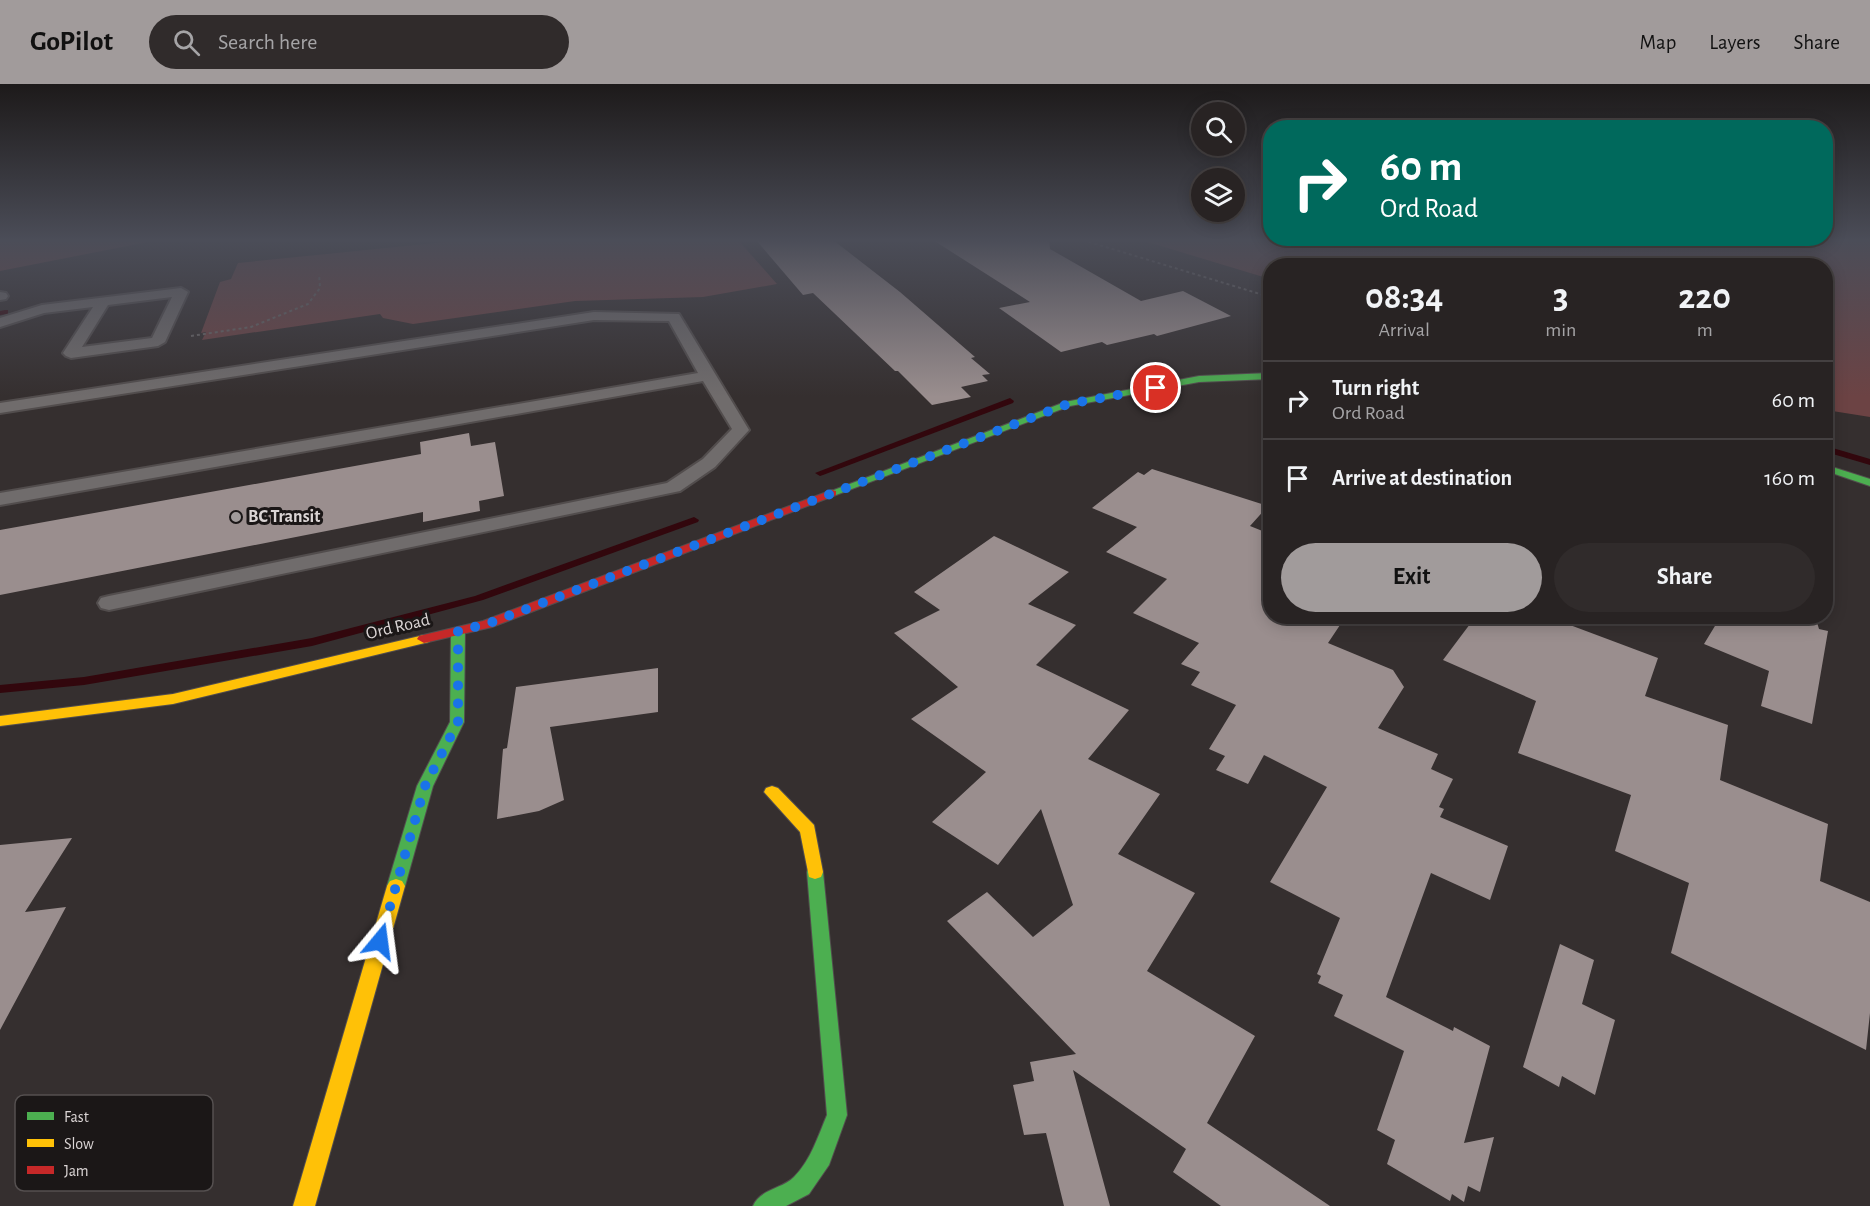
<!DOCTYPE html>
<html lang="en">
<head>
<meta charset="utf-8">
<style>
	body { margin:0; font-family:"Alegreya Sans",sans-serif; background:#302b2b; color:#f1f3f6; height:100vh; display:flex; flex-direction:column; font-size:22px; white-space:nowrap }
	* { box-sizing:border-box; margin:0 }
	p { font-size:20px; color:#a5a4a6 }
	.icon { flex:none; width:33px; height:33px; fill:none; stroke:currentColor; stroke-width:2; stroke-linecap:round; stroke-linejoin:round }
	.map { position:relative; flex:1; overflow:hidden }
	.details { position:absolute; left:1263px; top:174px; width:570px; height:366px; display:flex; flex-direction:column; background:#282323; border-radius:24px; box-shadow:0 3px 15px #0003,0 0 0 2px #444041 }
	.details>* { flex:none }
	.guide { position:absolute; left:1263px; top:36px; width:570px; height:126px; border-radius:24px; box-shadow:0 3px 15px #0003,0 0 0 2px #444041; background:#00695c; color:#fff; overflow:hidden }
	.fabs { position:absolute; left:1191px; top:18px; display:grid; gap:12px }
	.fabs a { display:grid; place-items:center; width:54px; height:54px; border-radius:50%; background:#282323; box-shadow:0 3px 15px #0003,0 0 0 2px #444041; font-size:30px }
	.pin { position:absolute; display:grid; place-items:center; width:51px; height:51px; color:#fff; margin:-26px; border:3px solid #fff; border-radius:50%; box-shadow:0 2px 6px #0007 }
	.me { position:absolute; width:66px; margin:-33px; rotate:16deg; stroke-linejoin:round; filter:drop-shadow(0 0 4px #0008) }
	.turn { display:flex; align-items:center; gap:21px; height:126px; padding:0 18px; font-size:27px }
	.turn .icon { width:78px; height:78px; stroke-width:2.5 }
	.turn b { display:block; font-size:42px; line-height:51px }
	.eta { display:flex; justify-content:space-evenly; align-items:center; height:102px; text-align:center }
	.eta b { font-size:36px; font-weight:700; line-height:42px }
	.cta { display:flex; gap:12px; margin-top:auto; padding:12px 18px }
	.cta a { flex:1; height:69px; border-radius:36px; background:#a19b9b; color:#111; font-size:24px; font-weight:700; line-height:69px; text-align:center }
	.cta a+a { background:#302b2b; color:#f1f3f6 }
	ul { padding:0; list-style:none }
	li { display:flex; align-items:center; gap:18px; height:78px; padding:0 18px; border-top:2px solid #444041 }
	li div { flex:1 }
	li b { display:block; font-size:22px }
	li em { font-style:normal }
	header { display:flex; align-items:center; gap:36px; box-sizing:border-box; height:84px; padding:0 30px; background:#a19b9b; color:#111 }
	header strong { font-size:28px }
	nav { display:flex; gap:33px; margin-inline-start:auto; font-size:21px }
	.search { width:420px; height:54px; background:#302b2b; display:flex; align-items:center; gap:15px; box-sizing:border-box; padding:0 21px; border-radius:33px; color:#a5a4a6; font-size:22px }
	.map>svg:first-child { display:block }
</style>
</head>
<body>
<header>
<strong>GoPilot</strong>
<div class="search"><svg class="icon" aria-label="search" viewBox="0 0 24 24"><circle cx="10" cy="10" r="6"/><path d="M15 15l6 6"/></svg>Search here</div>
<nav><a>Map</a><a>Layers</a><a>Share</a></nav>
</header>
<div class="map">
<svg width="1870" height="1122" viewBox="0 0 1870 1122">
	<rect width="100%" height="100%" fill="#352f2f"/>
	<!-- green -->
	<g fill="#6c4344">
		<path d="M0 156H158L0 187Z"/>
		<path d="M464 156H738L777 200 703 213 575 217 413 240 383 234 380 230 202 256 206 248 201 249 220 198 231 195 238 179Z"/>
		<path d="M1141 156H1870V333L1826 326V182H1270V195Z"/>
	</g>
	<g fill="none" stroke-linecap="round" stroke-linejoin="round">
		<!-- stream -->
		<g fill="#32070d" fill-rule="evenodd">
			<path d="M5 226H8V230L0 231V227Z"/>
			<path d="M1010 314 1014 317 1013 319 823 391 820 392 815 389Z"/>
			<path d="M1826 362 1870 375V381L1826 368Z"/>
			<path d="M694 433 699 436 698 438 483 516 312 562 84 601 0 609V601L84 593 312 554 475 512Z"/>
		</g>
	</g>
	<!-- building -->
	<g fill="#9a8e8e">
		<path d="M756 156H833L900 208 975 273 971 274 990 290 982 291 988 297 961 303 971 313 932 321 898 287H895L813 209 803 211Z"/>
		<path d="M933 156H1049L1050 165 1141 217 1183 207 1231 232 1157 252 1154 250 1107 261 1102 258 1061 268 999 224 1030 218Z"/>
		<path d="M469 349 471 362 495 358 504 412 479 417 480 427 423 438V428L0 511V446L421 370 420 358Z"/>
		<path d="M1152 385 1268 422 1250 442 1270 450V532H1346L1328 559 1393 586 1404 603 1378 644 1438 670 1431 685 1453 695 1439 723 1444 725 1440 733 1508 762 1490 816 1431 789 1386 913 1453 947 1454 943 1490 962 1464 1059 1494 1053 1480 1108 1468 1102 1464 1118 1452 1110 1450 1117 1387 1080 1395 1056 1377 1046 1404 967 1334 932 1343 911 1318 899 1321 892 1317 890 1340 834 1270 798 1327 703 1264 671 1248 700 1216 686 1225 672 1209 665 1236 621 1191 601 1200 588 1181 580 1199 559 1133 529 1167 495 1106 468 1137 443 1092 424 1138 388 1144 391Z"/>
		<path d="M994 452 1069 488 1028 520 1076 541 1036 581 1129 626 1088 675 1160 710 1118 770 1195 809 1147 887 1255 952 1207 1039 1330 1122H1221L1173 1088 1186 1065 1073 986 1110 1122H1064L1046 1049 1024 1051 1013 1001 1034 997 1030 978 1076 970 947 837 987 808 1033 853 1073 821 1041 725 998 781 932 738 986 688 911 635 958 603 894 549 940 526 914 508Z"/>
		<path d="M1476 532H1546L1658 574 1645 612 1728 641 1720 696 1828 740 1820 797 1870 818V929L1866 966 1671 869 1689 799 1615 767 1631 711 1518 669 1536 617 1443 576Z"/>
		<path d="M1721 532H1815L1819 545 1828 547 1812 640 1761 622 1769 587 1704 560Z"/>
		<path d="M658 584V628L550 643 564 716 539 727 497 735 503 665 507 664 516 603Z"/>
		<path d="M72 754 25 828 66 823 0 946V761Z"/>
		<path d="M1560 860 1594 876 1582 920 1615 936 1595 1011 1562 992 1559 1003 1523 983Z"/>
	</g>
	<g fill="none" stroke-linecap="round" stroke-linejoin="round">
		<!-- lane casing -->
		<g stroke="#524d4d" stroke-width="4">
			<g id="lane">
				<path d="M181 204 188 208 165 258 158 262 71 274 66 272 63 269 93 223 44 229 0 243V234L42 221ZM172 213 152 254 82 263 108 221Z"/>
				<path d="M0 208 6 209 8 212 6 215 0 216Z"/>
				<path d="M594 228 679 230 749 346 715 383 680 407 109 526 101 524 98 519 101 514 109 512 667 399 703 375 732 345 703 297 0 421V409L698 289 669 237 594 236 0 329V319Z"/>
			</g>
		</g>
		<!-- fast casing -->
		<g stroke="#524d4d" stroke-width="2">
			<g id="fast">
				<path d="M1270 289V295L1199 298 1070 322 836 411H828L826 409 1065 318 1199 292Z"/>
				<path d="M1826 381 1870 395V402L1826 387Z"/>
				<path d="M458 543 465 547 464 638 433 702 405 802 402 807 396 809 390 807 387 802 417 702 450 638 451 547Z"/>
				<path d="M815 781 821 783 823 788 847 1031 829 1081 809 1110 786 1122H753C760 1105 782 1105 794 1093 811 1076 818 1052 827 1031L807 788 809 783Z"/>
			</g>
		</g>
		<!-- slow casing -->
		<g stroke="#524d4d" stroke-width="2">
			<g id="slow">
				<path d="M424 551 429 552 431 555 429 558 173 620 0 642V632L173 610Z"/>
				<path d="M772 702 778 704 814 741 823 788 821 793 815 795 809 793 800 748 764 708 766 704Z"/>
				<path d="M396 795 402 797 405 802 315 1122H293L387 802 390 797Z"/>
			</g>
		</g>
		<!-- jam casing -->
		<g stroke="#524d4d" stroke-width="2">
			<path id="jam" d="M832 406 836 407V411L492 543 424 559 417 555 419 552 483 537Z"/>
		</g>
		<!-- path -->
		<g stroke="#696565" stroke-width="2" stroke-dasharray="3 3" stroke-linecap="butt">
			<path d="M1083 156 1270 213"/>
			<path d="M191 252 251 243 308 220 320 204 319 190"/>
		</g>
		<!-- lane -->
		<use href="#lane" fill="#706c6c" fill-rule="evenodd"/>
		<!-- fast -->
		<use href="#fast" fill="#4caf50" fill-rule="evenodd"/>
		<!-- slow -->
		<use href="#slow" fill="#ffc107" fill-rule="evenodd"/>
		<!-- jam -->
		<use href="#jam" fill="#c62828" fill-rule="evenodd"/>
	</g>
	<!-- sky -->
	<linearGradient id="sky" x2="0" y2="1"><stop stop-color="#1d1a1a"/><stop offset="0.5" stop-color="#4b4d58"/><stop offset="1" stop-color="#4b4d58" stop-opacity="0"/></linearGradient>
	<rect width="1870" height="313" fill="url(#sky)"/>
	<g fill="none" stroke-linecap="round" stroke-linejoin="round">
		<!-- route -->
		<path stroke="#1a73e8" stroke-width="10" stroke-dasharray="0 18" d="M380 857 425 702 458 638V547L487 540 1068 320 1156 304"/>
	</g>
	<!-- markers -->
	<circle fill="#a19b9b" stroke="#1b1717" stroke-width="2" cx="236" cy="433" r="6"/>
	<g text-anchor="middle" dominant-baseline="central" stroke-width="6" stroke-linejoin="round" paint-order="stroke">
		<!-- poi labels -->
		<g font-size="18" font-weight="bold" fill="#dbd5d5" stroke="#1b1717" text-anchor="start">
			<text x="248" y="433">BC Transit</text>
		</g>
		<!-- street labels -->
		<g font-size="18" fill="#dbd5d5" stroke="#1b1717">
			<text transform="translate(398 543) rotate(-13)">Ord Road</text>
		</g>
	</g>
	<!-- legend -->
	<rect x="15" y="1011" width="198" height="96" rx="9" fill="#1b1717" stroke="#555050" stroke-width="1.5"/>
	<rect x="27" y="1028" width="27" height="8" fill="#4caf50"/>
	<rect x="27" y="1055" width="27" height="8" fill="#ffc107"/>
	<rect x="27" y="1082" width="27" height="8" fill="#c62828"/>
	<g font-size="16" fill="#dbd5d5">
		<text x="64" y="1038">Fast</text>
		<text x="64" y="1065">Slow</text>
		<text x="64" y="1092">Jam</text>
	</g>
</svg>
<div class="fabs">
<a><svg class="icon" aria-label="search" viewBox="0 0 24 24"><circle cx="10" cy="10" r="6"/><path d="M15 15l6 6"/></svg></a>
<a><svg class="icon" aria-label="layers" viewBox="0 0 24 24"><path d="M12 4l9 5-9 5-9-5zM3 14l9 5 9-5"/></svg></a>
</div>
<div class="pin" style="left:1156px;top:304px;background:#d93025"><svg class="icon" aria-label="arrive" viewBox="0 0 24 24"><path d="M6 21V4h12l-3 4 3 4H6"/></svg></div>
<svg class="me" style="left:380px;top:857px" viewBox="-20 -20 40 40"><path d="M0-17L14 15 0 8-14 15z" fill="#1a73e8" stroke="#fff" stroke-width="4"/></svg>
<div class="guide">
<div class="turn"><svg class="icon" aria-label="right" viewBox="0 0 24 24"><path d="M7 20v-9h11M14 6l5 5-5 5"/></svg><div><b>60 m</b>Ord Road</div></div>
</div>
<section class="details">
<div class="eta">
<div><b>08:34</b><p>Arrival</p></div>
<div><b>3</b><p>min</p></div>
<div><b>220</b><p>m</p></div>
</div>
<ul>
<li><svg class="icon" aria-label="right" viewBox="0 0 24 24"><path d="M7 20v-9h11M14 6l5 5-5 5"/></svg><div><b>Turn right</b><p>Ord Road</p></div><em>60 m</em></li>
<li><svg class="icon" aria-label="arrive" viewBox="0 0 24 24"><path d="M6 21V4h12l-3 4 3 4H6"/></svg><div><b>Arrive at destination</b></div><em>160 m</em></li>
</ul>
<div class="cta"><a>Exit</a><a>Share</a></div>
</section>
</div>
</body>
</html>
